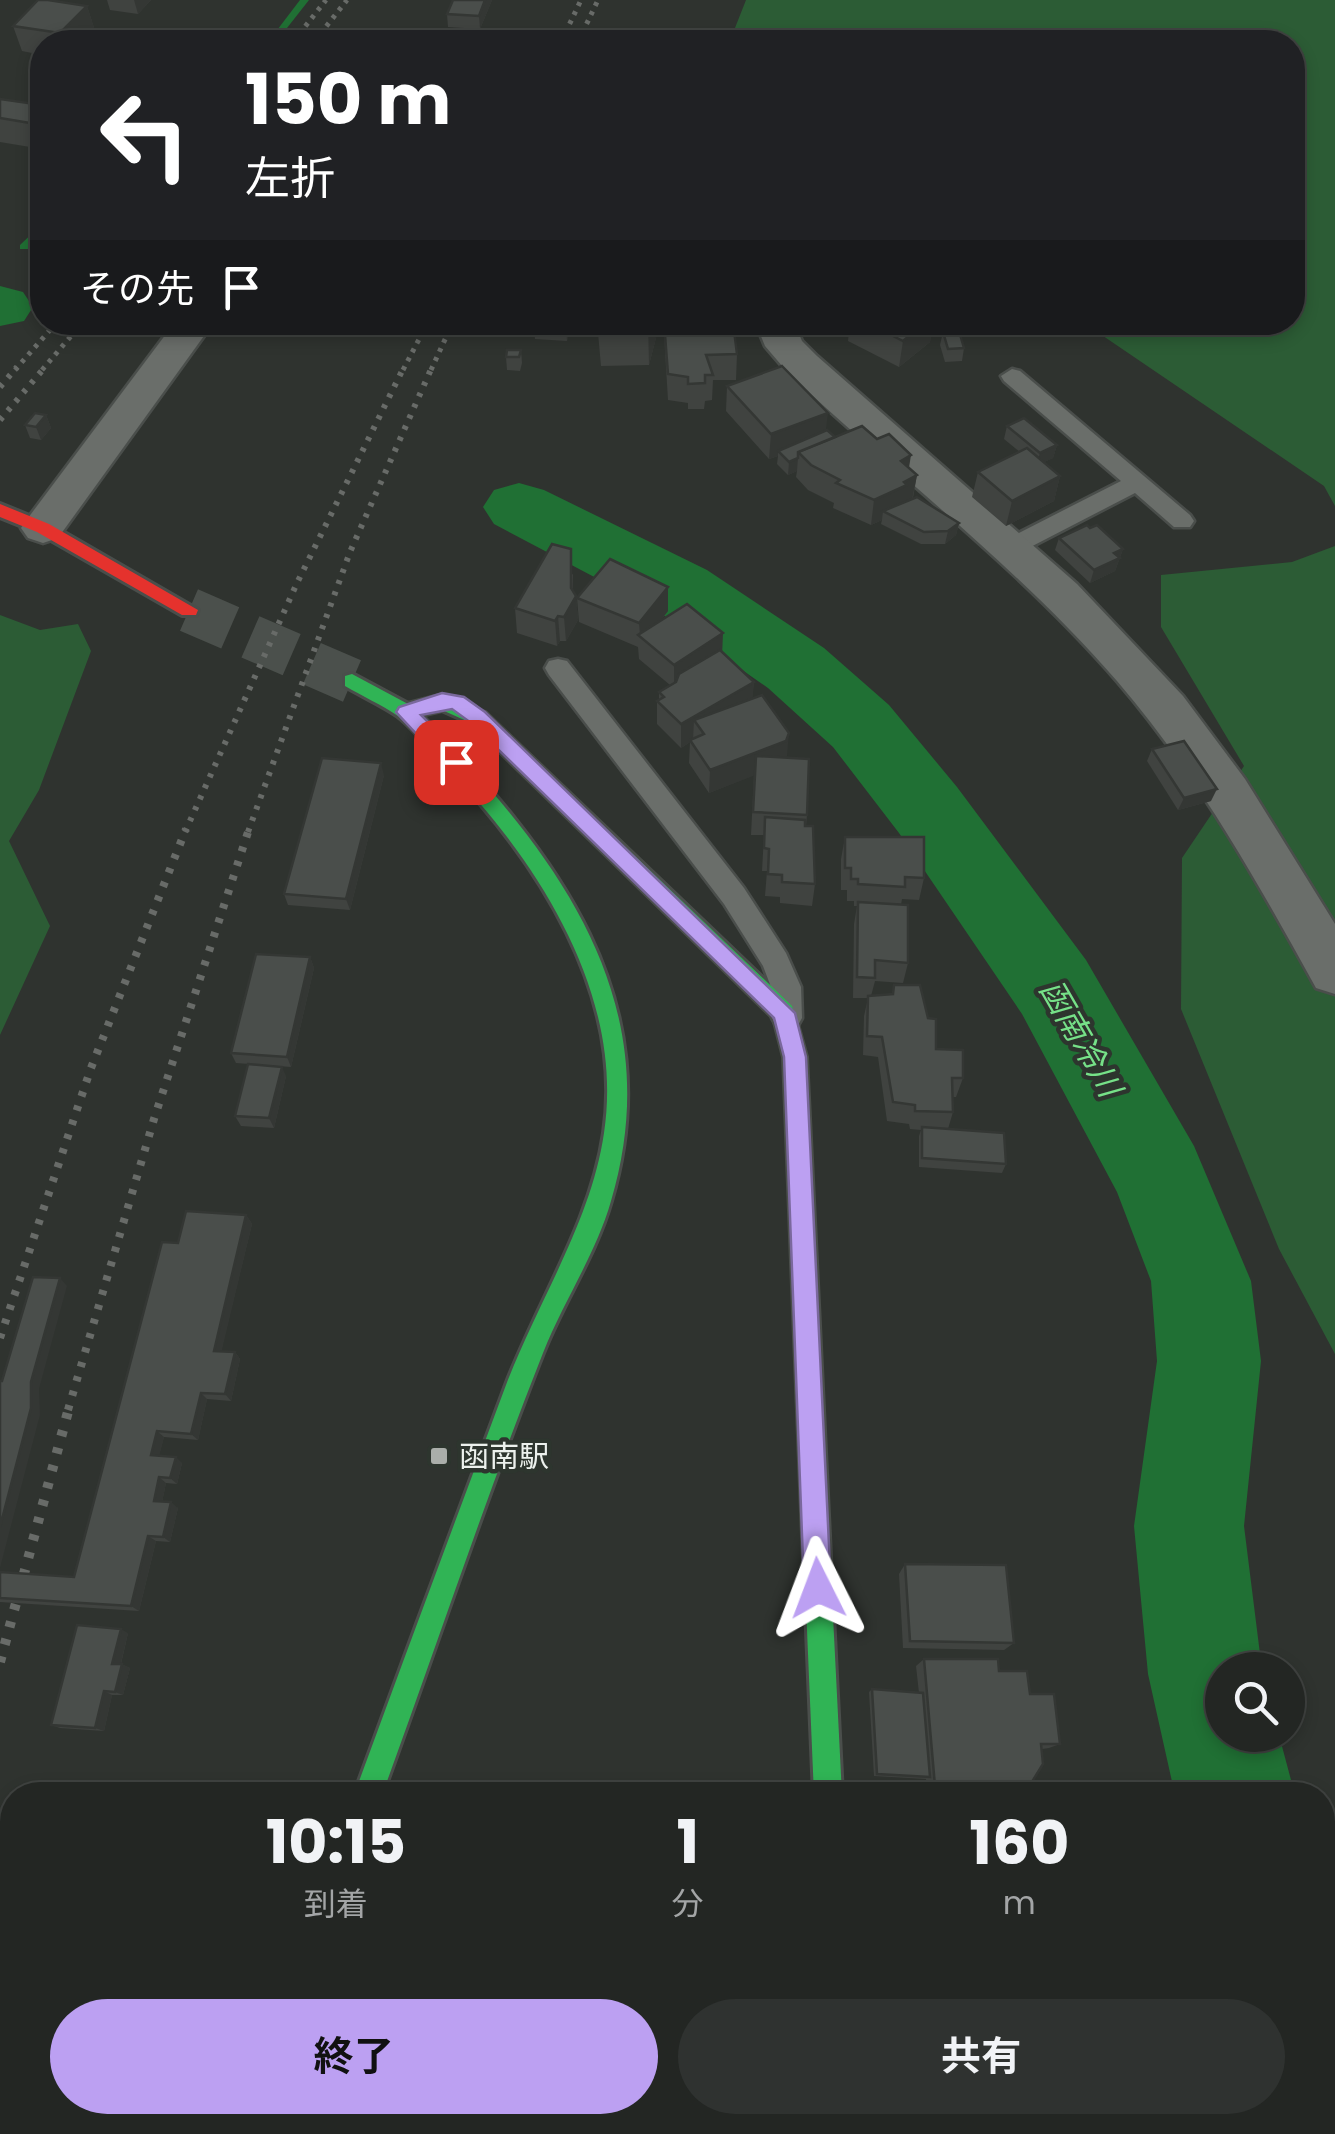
<!DOCTYPE html>
<html lang="ja">
<head>
<meta charset="utf-8">
<style>
	body { margin:0; font-family:Poppins,"Noto Sans JP",sans-serif; background:#2f3230; color:#f1f3f6; height:100vh; display:flex; flex-direction:column; font-size:38px; white-space:nowrap }
	* { box-sizing:border-box; margin:0 }
	p { font-size:32px; color:#a3a5a6 }
	.icon { flex:none; width:55px; height:55px; fill:none; stroke:currentColor; stroke-width:2; stroke-linecap:round; stroke-linejoin:round }
	.map { position:relative; flex:1; overflow:hidden }
	.drawer { position:absolute; left:0px; top:1782px; width:1335px; height:352px; display:flex; flex-direction:column; background:#232623; border-radius:40px 40px 0 0; box-shadow:0 5px 15px #0003,0 0 0 2px #404341 }
	.drawer>* { flex:none }
	.guide { position:absolute; left:30px; top:30px; width:1275px; height:305px; border-radius:40px; box-shadow:0 5px 15px #0003,0 0 0 2px #404341; background:#202124; color:#fff; overflow:hidden }
	.buttons { position:absolute; left:1205px; top:1652px; display:grid; gap:20px }
	.buttons a { display:grid; place-items:center; width:100px; height:100px; border-radius:50%; background:#232623; box-shadow:0 5px 15px #0003,0 0 0 2px #404341; font-size:50px }
	.pin { position:absolute; display:grid; place-items:center; width:85px; height:85px; color:#fff; margin:-42px; border-radius:20px; box-shadow:0 5px 15px #0006 }
	.me { position:absolute; width:110px; margin:-55px; rotate:357deg; stroke-linejoin:round; filter:drop-shadow(0 0 8px #0008) }
	.turn { display:flex; align-items:center; gap:35px; height:210px; padding:0 50px; font-size:45px }
	.turn .icon { width:130px; height:130px; stroke-width:2.5 }
	.turn b { display:block; font-size:70px; line-height:85px }
	.then { display:flex; align-items:center; height:95px; padding:0 50px; background:#0003; gap:20px; font-size:38px }
	.eta { display:flex; justify-content:space-evenly; align-items:center; height:170px; text-align:center }
	.eta b { font-size:60px; font-weight:700; line-height:70px }
	.primary-button { display:flex; gap:20px; margin-top:auto; padding:20px 50px }
	.primary-button a { flex:1; height:115px; border-radius:60px; background:#bca0f2; color:#111; font-size:40px; font-weight:700; line-height:115px; text-align:center }
	.primary-button a+a { background:#2f3230; color:#f1f3f6 }
	.map>svg:first-child { display:block }
</style>
</head>
<body>
<div class="map">
<svg width="1335" height="2134" viewBox="0 0 1335 2134">
	<rect width="100%" height="100%" fill="#2f332f"/>
	<!-- green -->
	<g fill="#2c5c35">
		<path d="M746 0H1335V506L1324 486 1084 323 1292 322V42H724L733 33Z"/>
		<path d="M1335 546V1354L1279 1249 1181 1009 1182 858 1244 766 1161 627V575L1292 562Z"/>
		<path d="M0 615 40 630 78 624 91 651 39 790 9 841 50 926 0 1035Z"/>
	</g>
	<g fill="none" stroke-linecap="round" stroke-linejoin="round">
		<!-- stream -->
		<g fill="#207034" fill-rule="evenodd">
			<path d="M300 0H309L276 42H268Z"/>
			<path d="M42 224V233L28 249H20V245Z"/>
		</g>
		<!-- river -->
		<g fill="#207034" fill-rule="evenodd">
			<path d="M0 286 23 292 33 307 24 321 0 326Z"/>
			<path d="M519 483 544 490 707 570 824 648 889 705 957 787 1086 960 1194 1146 1251 1281 1261 1361 1244 1526 1262 1670H1222V1735H1279L1295 1795H1175L1148 1674 1134 1526 1157 1361 1151 1281 1117 1192 1022 1014 899 833 833 747 768 688 653 608 494 524 483 507 494 490Z"/>
			<path d="M1322 1964 1335 1970V2122L1322 2117Z"/>
		</g>
		<!-- secondary-tunnel -->
		<path stroke="#4b504c" stroke-width="45" stroke-dasharray="45 22" stroke-linecap="butt" d="M189 610 352 681"/>
		<!-- lane casing -->
		<g stroke="#4a4e4b" stroke-width="5">
			<g id="lane">
				<path d="M1012 369 1020 371 1190 515 1194 521 1190 527H1174L1135 493 1017 554H1001L997 548 1001 542 1121 481 1004 381 1001 376Z"/>
				<path d="M558 659 567 661 744 888 786 953 801 987 802 1018 797 1027 787 1030 777 1027 772 1018 771 987 763 966 724 904 549 675 545 668 549 661Z"/>
				<path d="M941 2122H983L986 2134H944Z"/>
			</g>
		</g>
		<!-- street casing -->
		<g stroke="#4a4e4b" stroke-width="5">
			<g id="street">
				<path d="M175 322H214L58 538 43 543 28 538 21 528 28 518Z"/>
				<path d="M755 322H794L802 341 817 356 1077 584 1183 696 1245 779 1335 924V994L1316 988C1257 881 1197 774 1117 681 1019 568 898 476 789 374L765 346Z"/>
				<path d="M486 2122H564L563 2134H485Z"/>
			</g>
		</g>
		<!-- fast casing -->
		<g stroke="#4a4e4b" stroke-width="6">
			<g id="fast">
				<path d="M352 674 408 704 443 695 485 713 792 1006 806 1057 816 1262 813 1270 804 1273 795 1270 792 1262 784 1057 774 1018 471 723 442 710 421 715C555 852 671 999 611 1201 596 1254 563 1302 543 1353 485 1499 436 1648 382 1795H354C404 1658 455 1522 506 1385 538 1301 591 1222 604 1133 625 994 537 860 445 765 430 749 415 729 398 716 382 705 362 696 345 686V676Z"/>
				<path d="M816 1523 825 1527 829 1536 842 1795H814L803 1536 807 1527Z"/>
			</g>
		</g>
		<!-- slow casing -->
		<g stroke="#4a4e4b" stroke-width="6">
			<path id="slow" d="M262 2122H294L291 2134H259Z"/>
		</g>
		<!-- jam casing -->
		<g stroke="#4a4e4b" stroke-width="6">
			<g id="jam">
				<path d="M0 504 49 524 198 610 196 615H182L37 532 0 517Z"/>
				<path d="M804 1251 813 1254 816 1262 829 1536 825 1545 816 1549 807 1545 803 1536 792 1262 795 1254Z"/>
			</g>
		</g>
		<!-- lane -->
		<use href="#lane" fill="#6a6e6a" fill-rule="evenodd"/>
		<!-- street -->
		<use href="#street" fill="#6a6e6a" fill-rule="evenodd"/>
		<!-- fast -->
		<use href="#fast" fill="#30b455" fill-rule="evenodd"/>
		<!-- slow -->
		<use href="#slow" fill="#ff9f0a" fill-rule="evenodd"/>
		<!-- jam -->
		<use href="#jam" fill="#e5322d" fill-rule="evenodd"/>
		<!-- rail-far3 -->
		<g stroke="#686b68" stroke-width="5" stroke-dasharray="4 6" stroke-linecap="butt">
			<path d="M293 42 326 0"/>
			<path d="M314 42 347 0"/>
			<path d="M561 42 581 0"/>
			<path d="M578 42 598 0"/>
			<path d="M15 370 57 322"/>
			<path d="M42 370 83 322"/>
			<path d="M403 370 428 322"/>
			<path d="M431 370 453 322"/>
		</g>
		<!-- rail-far2 -->
		<g stroke="#686b68" stroke-width="6" stroke-dasharray="4 8" stroke-linecap="butt">
			<path d="M0 387 17 367"/>
			<path d="M0 420 45 367"/>
			<path d="M185 832 297 583 404 367"/>
			<path d="M248 832 350 552 432 367"/>
		</g>
		<!-- rail-far1 -->
		<g stroke="#686b68" stroke-width="8" stroke-dasharray="5 10" stroke-linecap="butt">
			<path d="M0 1338 91 1068 186 829"/>
			<path d="M68 1410 154 1119 249 829"/>
		</g>
		<!-- rail -->
		<path stroke="#686b68" stroke-width="10" stroke-dasharray="6 12" stroke-linecap="butt" d="M0 1662 69 1408"/>
	</g>
	<!-- wall -->
	<g fill="#404340">
		<path d="M107 0H151L138 14 110 10Z"/>
		<path d="M453 0H492L480 29 448 27 447 14Z"/>
		<path d="M87 6 95 31 84 42H42V55L22 51 13 26Z"/>
		<path d="M0 99 42 105V149L0 142Z"/>
		<path d="M533 322H571L567 341 535 339Z"/>
		<path d="M597 322H733L737 354 736 380H713L712 400 705 401 704 409H688V403L668 400 664 334H657L649 365 601 366Z"/>
		<path d="M850 322H933L930 342 899 367 848 341Z"/>
		<path d="M943 332 964 348 962 361 945 362 940 345Z"/>
		<path d="M521 350 522 363 520 371 507 370 506 357Z"/>
		<path d="M727 386 826 430 835 437 909 468 917 475 913 498 959 523 956 535 945 544H921L881 524 882 520 871 525 833 508 834 503 808 490 796 477 797 471 788 475 777 464 778 456 769 459 726 411Z"/>
		<path d="M46 415 51 428 41 440 30 438 25 425Z"/>
		<path d="M1007 426 1057 445 1053 458 1044 462 1060 476 1054 501 1006 526 972 497 978 472 1020 452 1004 439Z"/>
		<path d="M1090 528 1123 549 1115 571 1090 583 1055 550 1059 538Z"/>
		<path d="M573 574V591L576 596 578 620 566 641H560L557 646 517 633 515 608Z"/>
		<path d="M577 598 668 611 661 620 722 653 754 682 752 698 786 758 807 815 806 826 815 884 812 906 780 903V897L765 896 767 871H762L764 835H751L754 775 709 793 689 763 690 742 681 748 657 724V701L659 699V692L670 685 639 659 638 647 579 622Z"/>
		<path d="M1152 749 1211 801 1178 810 1147 761Z"/>
		<path d="M384 775 350 910 288 905 284 894Z"/>
		<path d="M845 837 924 878 919 900 902 899 901 905 908 963 903 983 875 981 871 996 892 995 894 985 936 1049 963 1078 956 1097H953V1112L948 1129 1006 1164 1002 1173 919 1167V1136L921 1130 910 1129 909 1124 887 1121 878 1057 863 1055 864 1016 868 998H853L854 924 857 906H854V901H847V890H841V859Z"/>
		<path d="M310 957 314 968 291 1067 236 1063 231 1053Z"/>
		<path d="M286 1076 274 1128 241 1126 235 1116Z"/>
		<path d="M246 1215 252 1224 221 1351 235 1352 240 1359 231 1401 207 1399 198 1440 164 1437 159 1455 182 1463 177 1484 166 1483 162 1502 178 1508 170 1542 156 1541 139 1611 0 1602V1572L74 1577 178 1243Z"/>
		<path d="M905 1564 1014 1643 1004 1650 903 1648 899 1574Z"/>
		<path d="M128 1633 121 1664 130 1668 123 1695H112L104 1731 60 1728 51 1725Z"/>
		<path d="M924 1659 999 1671 1030 1694 1060 1744 1049 1748 1042 1749 1030 1785 1019 1789 927 1790 926 1779 874 1776 869 1692 872 1689 919 1693 916 1666Z"/>
		<path d="M617 2122H709L712 2134H600L602 2129Z"/>
	</g>
	<!-- shaded-wall -->
	<g fill="#343734">
		<path d="M134 0H151L138 14Z"/>
		<path d="M485 0H492L480 29 479 16Z"/>
		<path d="M87 6 95 31 84 42H63L60 33Z"/>
		<path d="M566 322H571L567 341Z"/>
		<path d="M648 322H657V334L649 365Z"/>
		<path d="M926 322H933L930 342 899 367 903 341Z"/>
		<path d="M828 413 825 438 778 451V456L769 459 771 434Z"/>
		<path d="M46 415 51 428 41 440 36 427Z"/>
		<path d="M1057 445 1053 458 1036 466 1040 453Z"/>
		<path d="M911 455 907 480 901 461Z"/>
		<path d="M798 458 797 471 788 475 789 462Z"/>
		<path d="M917 475 912 500 883 511 882 520 871 525 874 500Z"/>
		<path d="M1060 476 1054 501 1006 526 1012 501Z"/>
		<path d="M959 523 956 535 945 544 948 531Z"/>
		<path d="M571 549 573 602 576 596 578 620 566 641 564 617 571 588Z"/>
		<path d="M1123 549 1115 571 1090 583 1094 570 1114 553Z"/>
		<path d="M668 587V611L645 640 640 636 639 623Z"/>
		<path d="M558 616 560 641 557 646 555 621Z"/>
		<path d="M723 633 722 657 674 689V665Z"/>
		<path d="M754 682 752 706 694 720 693 740 681 748V724Z"/>
		<path d="M789 733 787 756 784 764 709 793 710 770Z"/>
		<path d="M381 763 384 775 350 910 346 899Z"/>
		<path d="M1217 789 1211 801 1178 810 1184 798Z"/>
		<path d="M310 957 314 968 291 1067 287 1057Z"/>
		<path d="M282 1067 286 1076 274 1128 269 1118Z"/>
		<path d="M246 1215 252 1224 220 1358 214 1351Z"/>
		<path d="M60 1278 67 1286 39 1389 40 1415 0 1568V1527L31 1382Z"/>
		<path d="M235 1352 240 1359 231 1401 225 1394Z"/>
		<path d="M201 1393 207 1399 198 1440 191 1434Z"/>
		<path d="M157 1431 164 1437 158 1461 151 1455Z"/>
		<path d="M176 1457 182 1463 177 1484 170 1478Z"/>
		<path d="M159 1477 166 1483 161 1507 154 1501Z"/>
		<path d="M171 1502 178 1508 170 1542 163 1537Z"/>
		<path d="M148 1536 156 1541 139 1611 131 1606Z"/>
		<path d="M121 1629 128 1633 120 1667 112 1664Z"/>
		<path d="M122 1664 130 1668 123 1695 115 1692Z"/>
		<path d="M104 1691 112 1695 104 1731 95 1728Z"/>
	</g>
	<!-- building -->
	<g fill="#4a4e4b" stroke="#343734" stroke-width="2.5">
		<path d="M38 0H48L87 6 60 33 13 26Z"/>
		<path d="M453 0H485L479 16 447 14Z"/>
		<path d="M0 99 42 105V125L0 118Z"/>
		<path d="M664 322H733L737 354 706 355 713 375H705V383L688 384V377L668 374Z"/>
		<path d="M866 322H926L903 341Z"/>
		<path d="M959 331 964 348 948 349 943 332Z"/>
		<path d="M507 350H521L519 357H506Z"/>
		<path d="M782 366 828 413 771 434 727 386Z"/>
		<path d="M35 413 46 415 36 427 25 425Z"/>
		<path d="M1024 418 1057 445 1040 453 1007 426Z"/>
		<path d="M862 426 877 439 889 434 911 455 901 461 917 475 904 482 907 485 874 500 836 483 840 480 811 465 798 452Z"/>
		<path d="M827 430 835 437 798 452V458L789 462 778 451Z"/>
		<path d="M1027 448 1060 476 1012 501 978 472Z"/>
		<path d="M917 497 959 523 948 531 924 532 883 511Z"/>
		<path d="M1087 525 1090 528 1097 525 1123 549 1114 553 1120 558 1094 570 1059 538Z"/>
		<path d="M552 544 571 549V588L576 596 564 617 558 616 555 621 515 608Z"/>
		<path d="M610 559 668 587 639 623 577 598Z"/>
		<path d="M687 604 723 633 674 665 638 635Z"/>
		<path d="M720 650 754 682 681 724 657 701 664 697 659 692 676 682 679 674Z"/>
		<path d="M762 695 789 733 786 741 710 770 690 740 704 734 694 720Z"/>
		<path d="M1184 741 1217 789 1184 798 1152 749Z"/>
		<path d="M756 756 809 759 807 815 753 812Z"/>
		<path d="M322 758 381 763 346 899 284 894Z"/>
		<path d="M765 817 805 820V826H813L815 884 782 882V875L768 874 769 849 764 848Z"/>
		<path d="M845 837H924V878L905 877V887L858 884V879H851V868H845Z"/>
		<path d="M858 902 908 905V963L875 960V978L857 977Z"/>
		<path d="M256 954 310 957 287 1057 231 1053Z"/>
		<path d="M894 985H920L928 1018 936 1019V1049L963 1050V1078H952L953 1112 915 1111V1105L893 1102 882 1037 867 1036 868 996 893 994Z"/>
		<path d="M248 1064 282 1067 269 1118 235 1116Z"/>
		<path d="M922 1127 1004 1133 1006 1164 922 1158Z"/>
		<path d="M186 1211 246 1215 214 1351 235 1352 225 1394 201 1393 191 1434 157 1431 151 1455 176 1457 170 1478 159 1477 154 1501 171 1502 163 1537 148 1536 131 1606 0 1598V1572L74 1577 162 1242 178 1243Z"/>
		<path d="M33 1277 60 1278 31 1382V1408L0 1527V1381H2Z"/>
		<path d="M905 1564 1006 1565 1014 1643 910 1641Z"/>
		<path d="M77 1625 121 1629 112 1664H122L115 1692 104 1691 95 1728 51 1725Z"/>
		<path d="M924 1659H998L999 1671H1027L1030 1694H1054L1060 1744H1041L1043 1764 1030 1785 935 1786Z"/>
		<path d="M872 1689 923 1693 930 1777 877 1774Z"/>
		<path d="M631 2122H709L712 2134H606Z"/>
		<path d="M779 2122H857L861 2134H782Z"/>
	</g>
	<!-- route -->
	<path fill="#bca0f2" stroke="#7a689d" stroke-width="2.5" d="M442 693 464 697 485 712 795 1013 806 1057 831 1588 827 1597 818 1601 808 1597 804 1588 784 1057 774 1018 471 723 452 709 421 715 463 757 466 762 456 770 448 768 396 712 399 707Z"/>
	<!-- markers -->
	<rect fill="#aaaeaa" stroke="#2d352e" stroke-width="4" x="429" y="1446" width="20" height="20" rx="5"/>
	<g text-anchor="middle" dominant-baseline="central" stroke-width="9" stroke-linejoin="round" paint-order="stroke">
		<!-- poi labels -->
		<g font-size="30" fill="#ecf1ed" stroke="#2d352e" text-anchor="start">
			<text x="459" y="1456">函南駅</text>
		</g>
		<!-- water labels -->
		<g font-size="32" font-style="italic" fill="#76e188" stroke="#2d352e">
			<text transform="translate(1081 1038) rotate(60)">函南冷川</text>
		</g>
	</g>
</svg>
<div class="buttons">
<a><svg class="icon" aria-label="search" viewBox="0 0 24 24"><circle cx="10" cy="10" r="6"/><path d="M15 15l6 6"/></svg></a>
</div>
<div class="pin" style="left:456px;top:762px;background:#d93025"><svg class="icon" aria-label="arrive" viewBox="0 0 24 24"><path d="M6 21V4h12l-3 4 3 4H6"/></svg></div>
<svg class="me" style="left:818px;top:1588px" viewBox="-20 -20 40 40"><path d="M0-17L14 15 0 8-14 15z" fill="#bca0f2" stroke="#fff" stroke-width="4"/></svg>
<div class="guide">
<div class="turn"><svg class="icon" aria-label="left" viewBox="0 0 24 24"><path d="M17 20v-9H6M10 6l-5 5 5 5"/></svg><div><b>150 m</b>左折</div></div>
<div class="then">その先<svg class="icon" aria-label="arrive" viewBox="0 0 24 24"><path d="M6 21V4h12l-3 4 3 4H6"/></svg></div>
</div>
<section class="drawer">
<div class="eta">
<div><b>10:15</b><p>到着</p></div>
<div><b>1</b><p>分</p></div>
<div><b>160</b><p>m</p></div>
</div>
<div class="primary-button"><a>終了</a><a>共有</a></div>
</section>
</div>
</body>
</html>
